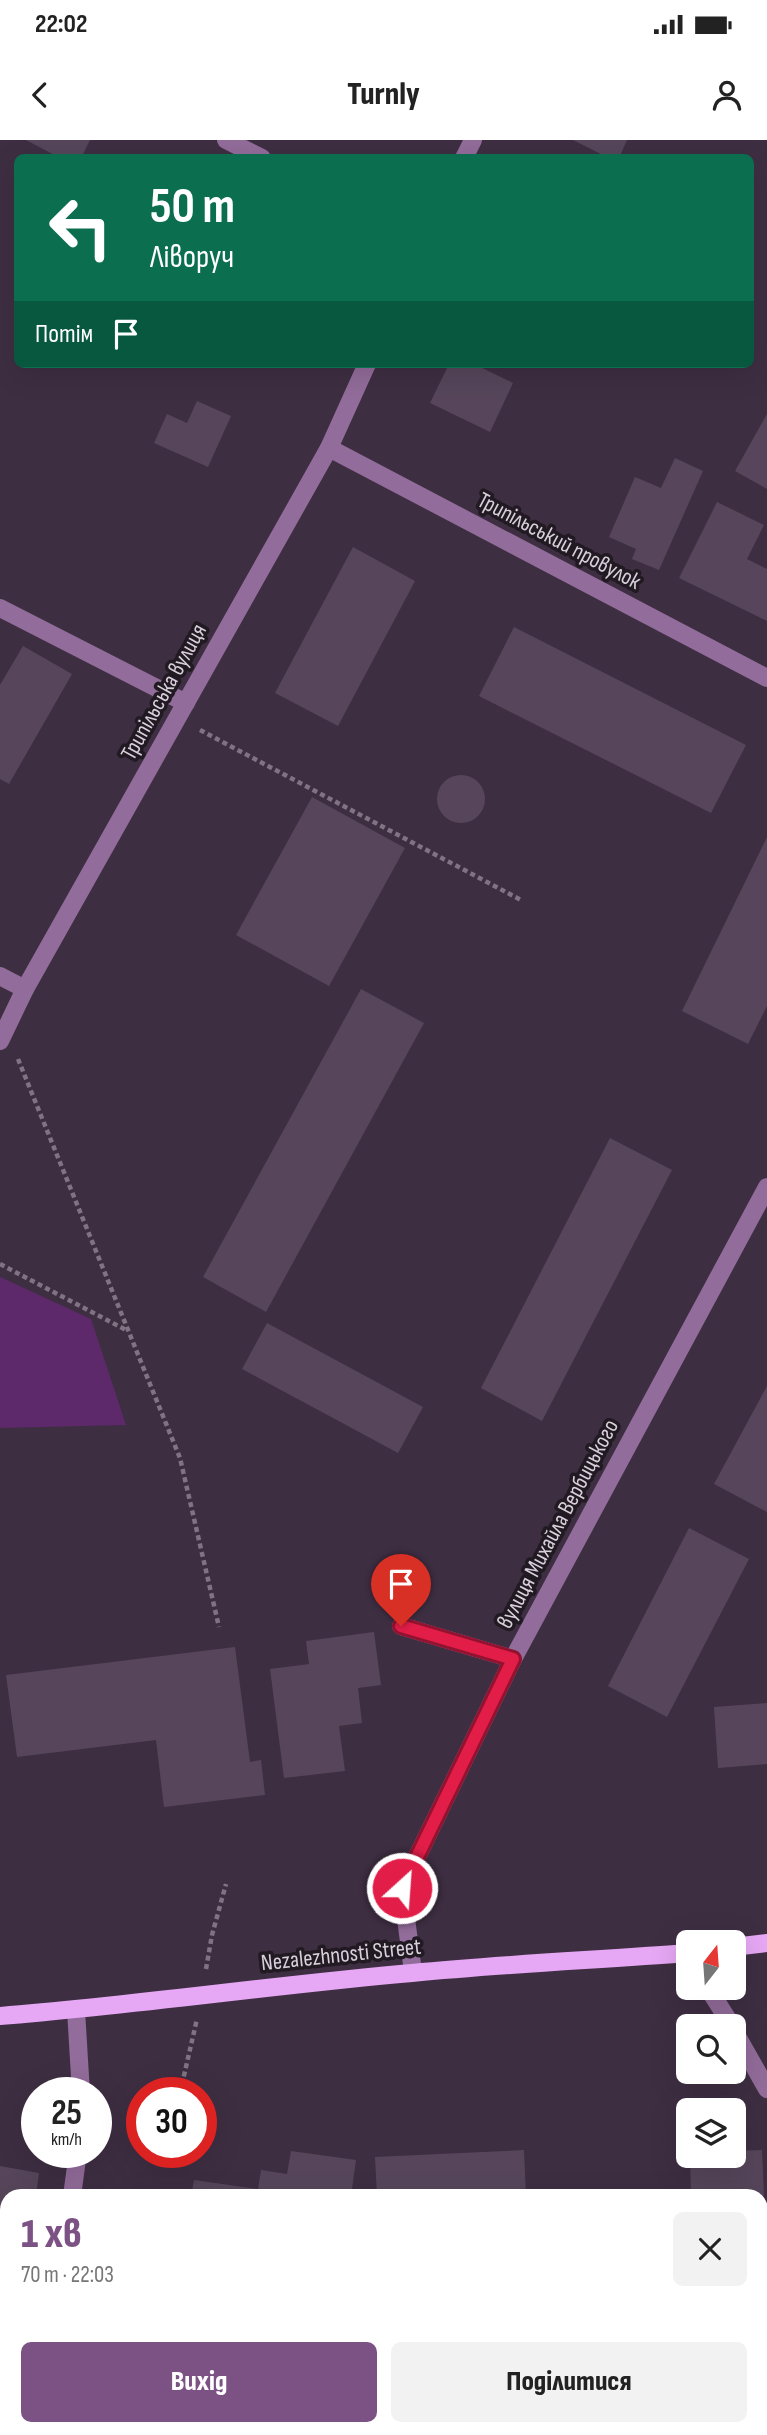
<!DOCTYPE html>
<html lang="uk">
<head>
<meta charset="utf-8">
<style>
	body { margin:0; font-family:"Sofia Sans Condensed",sans-serif; background:#f2f2f2; color:#222; height:100vh; display:flex; flex-direction:column; font-size:26px; white-space:nowrap }
	* { box-sizing:border-box; margin:0 }
	p { font-size:23px; color:#767676 }
	.icon { flex:none; width:38px; height:38px; fill:none; stroke:currentColor; stroke-width:2; stroke-linecap:round; stroke-linejoin:round }
	.map { position:relative; flex:1; overflow:hidden }
	.drawer { position:absolute; left:0px; top:2049px; width:768px; height:247px; display:flex; flex-direction:column; background:#fff; border-radius:21px 21px 0 0; box-shadow:0 7px 28px #0002 }
	.drawer>* { flex:none }
	.hud { position:absolute; left:14px; top:14px; width:740px; height:214px; border-radius:10px; box-shadow:0 7px 28px #0002; background:#0b6e4f; color:#fff; overflow:hidden }
	.needle { width:46px; rotate:17deg }
	.fabs { position:absolute; left:676px; top:1790px; display:grid; gap:14px }
	.fabs a { display:grid; place-items:center; width:70px; height:70px; border-radius:10px; background:#fff; box-shadow:0 7px 28px #0002; font-size:35px }
	.speed { position:absolute; left:21px; top:1937px; display:flex; gap:14px; font-size:35px; font-weight:700; text-align:center }
	.speed>* { display:grid; place-content:center; width:91px; height:91px; border-radius:50%; background:#fff; box-shadow:0 7px 28px #0002; line-height:1 }
	.speed small { font-size:18px; font-weight:400 }
	.speed .limit { border:10px solid #d22; background:#fff; color:#111 }
	.pin { position:absolute; display:grid; place-items:center; width:60px; height:60px; color:#fff; margin:-72px -30px; border-radius:50% 50% 50% 0; rotate:-45deg; box-shadow:0 0 7px #0007 }
	.pin .icon { rotate:45deg }
	.me { position:absolute; width:77px; margin:-38px; rotate:26deg; stroke-linejoin:round; filter:drop-shadow(0 0 5px #0008) }
	.turn { display:flex; align-items:center; gap:24px; height:147px; padding:0 21px; font-size:32px }
	.turn .icon { width:91px; height:91px; stroke-width:2.5 }
	.turn b { display:block; font-size:49px; line-height:60px }
	.then { display:flex; align-items:center; height:66px; padding:0 21px; background:#0003; gap:14px; font-size:26px }
	.round { display:grid; place-items:center; flex:none; width:74px; height:74px; border-radius:10px; background:#f2f2f2 }
	.head { display:flex; align-items:center; justify-content:space-between; height:119px; padding:0 21px }
	h1 { font-size:42px; font-weight:800; line-height:52px; color:#7c5285 }
	.cta { display:flex; gap:14px; margin-top:auto; padding:14px 21px }
	.cta a { flex:1; height:80px; border-radius:10px; background:#7c5285; color:#fff; font-size:28px; font-weight:800; line-height:80px; text-align:center }
	.cta a+a { background:#f2f2f2; color:#222 }
	.status { display:flex; justify-content:space-between; align-items:center; height:49px; padding:0 35px; background:#fff; direction:ltr }
	.status svg { height:19px; fill:currentColor }
	header { display:flex; justify-content:space-between; align-items:center; height:91px; padding:0 21px; background:#fff; font-size:32px; font-weight:800 }
	.map>svg:first-child { display:block }
</style>
</head>
<body>
<div class="status"><b>22:02</b><svg viewBox="0 0 49 12"><path d="M0 12V9h3v3zM5 12V6h3v6zM10 12V3h3v9zM15 12V0h3v12zM26 1h20v11H26zM47 4h2v5h-2z"/></svg></div>
<header><svg class="icon" aria-label="back" viewBox="0 0 24 24"><path d="M15 5l-7 7 7 7"/></svg>Turnly<svg class="icon" aria-label="person" viewBox="0 0 24 24"><circle cx="12" cy="8" r="4"/><path d="M4 21q1-7 8-7t8 7"/></svg></header>
<div class="map">
<svg width="767" height="2295" viewBox="0 0 767 2295">
	<rect width="100%" height="100%" fill="#3e2e42"/>
	<!-- built -->
	<path fill="#4c3850" d="M767 2190V2295H195L196 2289H761V2191Z"/>
	<!-- green -->
	<path fill="#5e296a" d="M0 1137 91 1179 126 1285 0 1288Z"/>
	<!-- building -->
	<g fill="#57465b">
		<path d="M26 0H90L81 18H60Z"/>
		<path d="M573 0H627L619 18H609Z"/>
		<path d="M449 224H474L513 243 490 292 430 263Z"/>
		<path d="M197 261 231 276 208 327 154 303 167 274 187 283Z"/>
		<path d="M767 274V349L735 331Z"/>
		<path d="M675 318 703 331 659 430 632 419 636 409 609 397 635 337 661 348Z"/>
		<path d="M717 362 764 385 747 419 767 429V481L679 438Z"/>
		<path d="M353 407 415 441 338 586 275 553Z"/>
		<path d="M514 487 746 605 711 673 479 556Z"/>
		<path d="M23 506 72 534 9 644 0 639V545Z"/>
		<circle cx="461" cy="659" r="24"/>
		<path d="M312 657 405 708 329 846 236 795Z"/>
		<path d="M767 697V866L748 904 682 871Z"/>
		<path d="M361 849 424 883 266 1172 203 1137Z"/>
		<path d="M610 998 672 1030 542 1281 481 1248Z"/>
		<path d="M267 1183 423 1267 398 1313 242 1229Z"/>
		<path d="M767 1246V1372L714 1344Z"/>
		<path d="M689 1388 749 1419 667 1577 608 1546Z"/>
		<path d="M374 1492 381 1545 358 1548 362 1583 339 1586 345 1631 284 1638 270 1529 309 1524 306 1501Z"/>
		<path d="M235 1507 250 1622 261 1620 265 1655 164 1667 156 1600 17 1617 6 1535Z"/>
		<path d="M767 1563V1624L718 1628 714 1567Z"/>
		<path d="M524 2010 526 2056H377L375 2017Z"/>
		<path d="M762 2010 764 2056H691L690 2016H733V2011Z"/>
		<path d="M291 2011 356 2020 351 2056H191L194 2040 258 2049 261 2030 287 2034Z"/>
		<path d="M0 2026 39 2033 36 2056H7V2133L0 2132Z"/>
		<path d="M137 2049 175 2055V2056H136Z"/>
		<path d="M761 2256H767V2295H754V2289H761Z"/>
		<path d="M101 2289H156L155 2295H101Z"/>
		<path d="M270 2289H462L491 2293 269 2295Z"/>
	</g>
	<g fill="none" stroke-linecap="round" stroke-linejoin="round">
		<!-- path -->
		<g stroke="#807383" stroke-width="4.5" stroke-dasharray="5 3.5" stroke-linecap="butt">
			<path d="M200 590 521 760"/>
			<path d="M18 919 180 1318 219 1487"/>
			<path d="M0 1124 128 1191"/>
			<path d="M206 1829 212 1795 226 1744"/>
			<path d="M180 1953 197 1879"/>
		</g>
		<!-- minor -->
		<g stroke="#926c9a" stroke-width="18">
			<path d="M226 0 262 18"/>
			<path d="M464 18 473 0"/>
			<path d="M329 308 767 538"/>
			<path d="M0 468 186 563"/>
			<path d="M0 836 25 849"/>
			<path d="M0 901 25 849 329 308 367 224"/>
			<path d="M401 1486 513 1519"/>
			<path d="M413 1832 402 1748 513 1519 767 1047"/>
			<path d="M708 1848 732 1886"/>
			<path d="M76 1870 81 1953"/>
			<path d="M733 1889 767 1949"/>
			<path d="M72 2056 78 2012"/>
			<path d="M37 2295 38 2289"/>
		</g>
		<!-- major -->
		<g stroke="#e6a7f4" stroke-width="18">
			<path d="M733 1807 767 1803"/>
			<path d="M0 1876C138 1865 274 1845 412 1833 504 1824 596 1820 688 1813"/>
		</g>
	</g>
	<g fill="none" stroke-linecap="round" stroke-linejoin="round">
		<!-- route casing -->
		<g stroke="#92132f" stroke-width="18">
			<path id="route" d="M401 1486 513 1519 402 1748"/>
		</g>
		<!-- route -->
		<use href="#route" stroke="#e11d48" stroke-width="12"/>
	</g>
	<g text-anchor="middle" dominant-baseline="central" stroke-width="7" stroke-linejoin="round" paint-order="stroke">
		<!-- street labels -->
		<g font-size="23" fill="#d8cfdb" stroke="#211a22">
			<text transform="translate(559 401) rotate(28)">Трипільський провулок</text>
			<text transform="translate(164 552) rotate(-61)">Трипільська вулиця</text>
			<text transform="translate(558 1384) rotate(-62)">вулиця Михайла Вербицького</text>
			<text transform="translate(341 1815) rotate(-6)">Nezalezhnosti Street</text>
		</g>
	</g>
</svg>
<div class="fabs">
<a><svg class="needle" viewBox="-14 -14 28 28"><path d="M0-13l5 13h-10z" fill="#e53935"/><path d="M0 13l5-13h-10z" fill="#767676"/></svg></a>
<a><svg class="icon" aria-label="search" viewBox="0 0 24 24"><circle cx="10" cy="10" r="6"/><path d="M15 15l6 6"/></svg></a>
<a><svg class="icon" aria-label="layers" viewBox="0 0 24 24"><path d="M12 4l9 5-9 5-9-5zM3 14l9 5 9-5"/></svg></a>
</div>
<div class="speed"><div>25<small>km/h</small></div><div class="limit">30</div></div>
<div class="pin" style="left:401px;top:1486px;background:#d93025"><svg class="icon" aria-label="arrive" viewBox="0 0 24 24"><path d="M6 21V4h12l-3 4 3 4H6"/></svg></div>
<svg class="me" style="left:402px;top:1748px" viewBox="-20 -20 40 40"><circle r="17" fill="#e11d48" stroke="#fff" stroke-width="3"/><path d="M0-11L8 9 0 5-8 9z" fill="#fff"/></svg>
<div class="hud">
<div class="turn"><svg class="icon" aria-label="left" viewBox="0 0 24 24"><path d="M17 20v-9H6M10 6l-5 5 5 5"/></svg><div><b>50 m</b>Ліворуч</div></div>
<div class="then">Потім<svg class="icon" aria-label="arrive" viewBox="0 0 24 24"><path d="M6 21V4h12l-3 4 3 4H6"/></svg></div>
</div>
<section class="drawer">
<div class="head"><div><h1>1 хв</h1><p>70 m · 22:03</p></div><a class="round"><svg class="icon" aria-label="close" viewBox="0 0 24 24"><path d="M6 6l12 12M18 6L6 18"/></svg></a></div>
<div class="cta"><a>Вихід</a><a>Поділитися</a></div>
</section>
</div>
</body>
</html>
